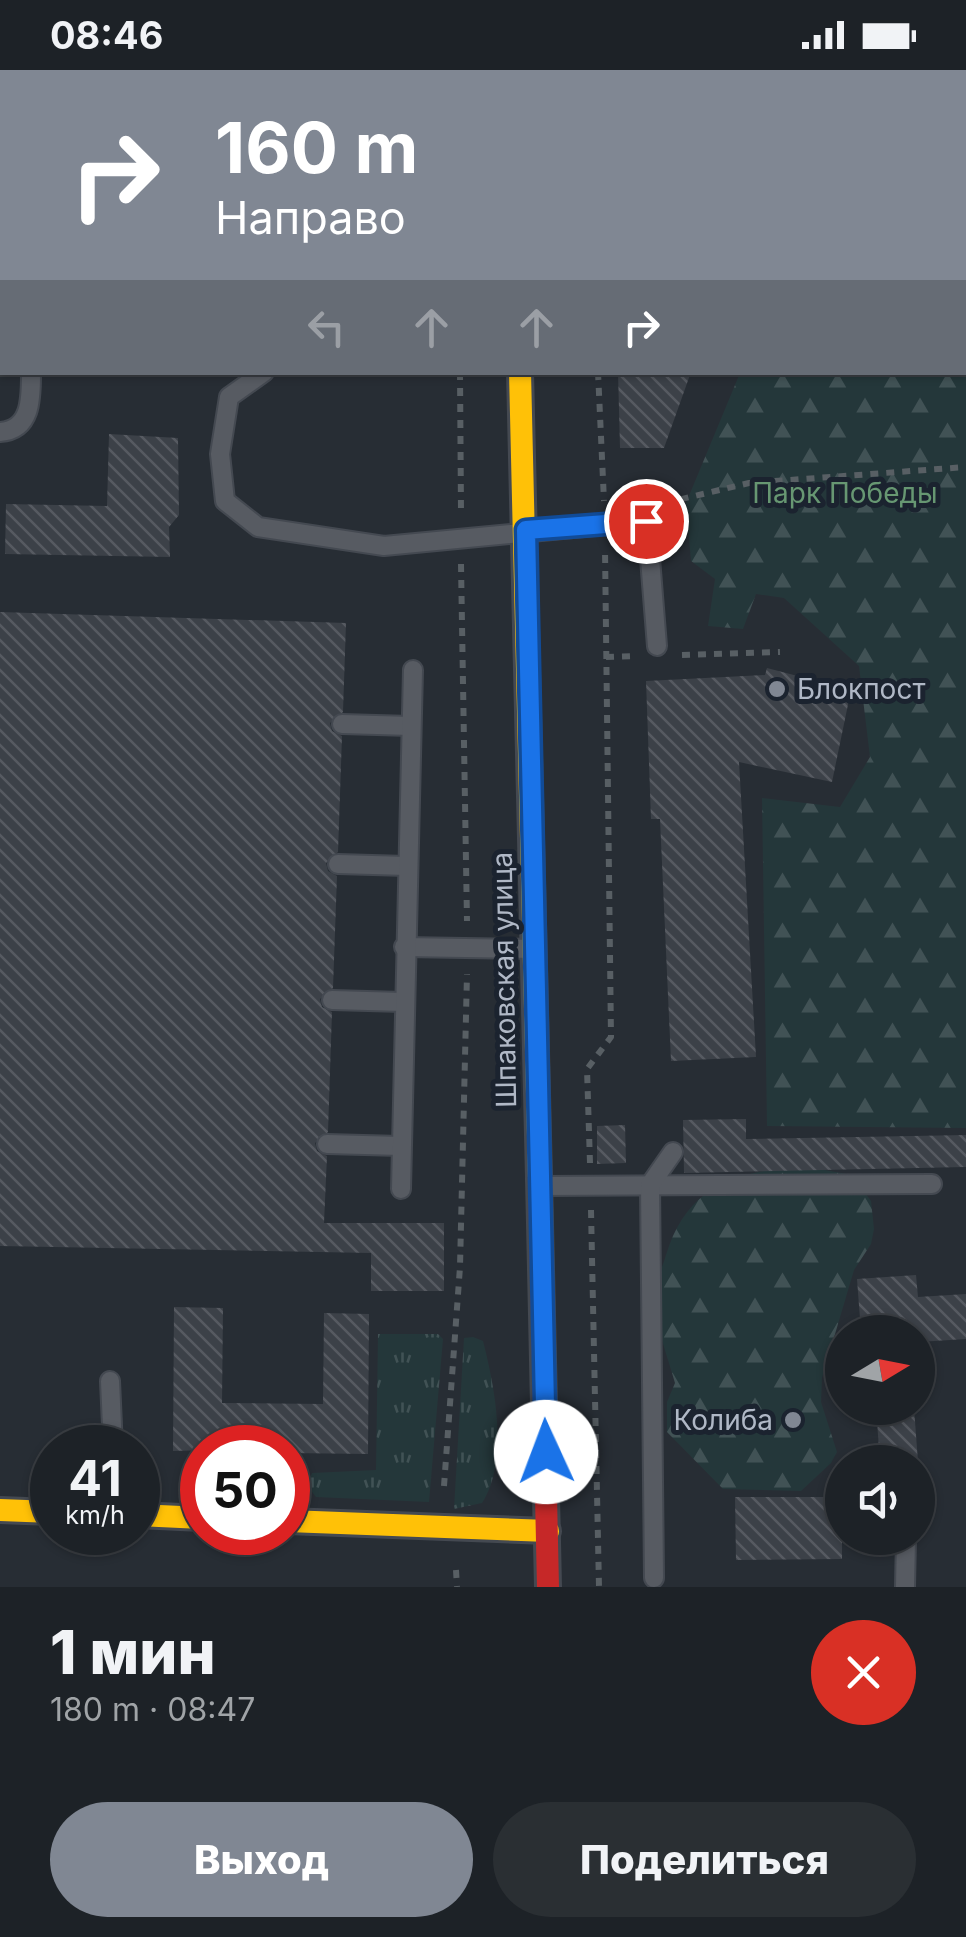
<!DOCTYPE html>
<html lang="ru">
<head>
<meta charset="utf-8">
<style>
	body { margin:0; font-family:Inter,sans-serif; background:#2a2f33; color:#f1f3f6; height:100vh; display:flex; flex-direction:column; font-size:38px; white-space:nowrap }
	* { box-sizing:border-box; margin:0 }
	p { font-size:32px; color:#a0a4a7 }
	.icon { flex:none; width:55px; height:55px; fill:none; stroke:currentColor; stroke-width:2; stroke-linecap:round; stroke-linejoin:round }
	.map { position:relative; height:1517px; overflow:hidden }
	.sheet { display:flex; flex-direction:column; background:#1d2227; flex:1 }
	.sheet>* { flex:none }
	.guide { position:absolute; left:0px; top:0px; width:968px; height:305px; box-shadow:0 2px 8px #0004,0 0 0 2px #3b3f44; background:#808793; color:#fff; overflow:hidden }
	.needle { width:65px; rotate:80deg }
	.fabs { position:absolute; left:825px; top:1245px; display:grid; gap:20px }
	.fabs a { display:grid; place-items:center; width:110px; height:110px; border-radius:50%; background:#1d2227; box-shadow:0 2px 8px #0004,0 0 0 2px #3b3f44; font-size:50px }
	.speed { position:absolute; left:30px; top:1355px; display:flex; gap:20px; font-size:50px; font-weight:700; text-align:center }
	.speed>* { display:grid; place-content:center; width:130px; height:130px; border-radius:50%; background:#1d2227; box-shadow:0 2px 8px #0004,0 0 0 2px #3b3f44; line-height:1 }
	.speed small { font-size:25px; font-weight:400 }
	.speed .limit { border:15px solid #d22; background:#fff; color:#111 }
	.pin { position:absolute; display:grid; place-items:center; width:85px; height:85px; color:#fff; margin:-42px; border:5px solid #fff; border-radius:50%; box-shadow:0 2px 10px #0007 }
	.me { position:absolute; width:110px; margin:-55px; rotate:358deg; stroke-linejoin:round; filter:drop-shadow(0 0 8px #0008) }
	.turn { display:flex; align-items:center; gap:35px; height:210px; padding:0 50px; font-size:45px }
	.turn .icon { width:130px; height:130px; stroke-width:2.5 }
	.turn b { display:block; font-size:70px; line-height:85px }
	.lanes { display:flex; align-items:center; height:95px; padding:0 50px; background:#0003; justify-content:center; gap:50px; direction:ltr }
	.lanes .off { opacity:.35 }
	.round { display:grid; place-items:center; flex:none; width:105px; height:105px; border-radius:52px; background:#2a2f33 }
	.overview { display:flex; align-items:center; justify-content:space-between; height:170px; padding:0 50px }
	h1 { font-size:60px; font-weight:800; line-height:75px }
	.primary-button { display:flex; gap:20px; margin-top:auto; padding:20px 50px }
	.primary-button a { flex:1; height:115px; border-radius:60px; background:#808793; color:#fff; font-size:40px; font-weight:800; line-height:115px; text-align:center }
	.primary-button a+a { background:#2a2f33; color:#f1f3f6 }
	.status { display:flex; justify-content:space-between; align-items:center; height:70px; padding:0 50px; background:#1d2227; direction:ltr }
	.status svg { height:28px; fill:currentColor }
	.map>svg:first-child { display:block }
</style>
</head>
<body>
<div class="status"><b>08:46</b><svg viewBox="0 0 49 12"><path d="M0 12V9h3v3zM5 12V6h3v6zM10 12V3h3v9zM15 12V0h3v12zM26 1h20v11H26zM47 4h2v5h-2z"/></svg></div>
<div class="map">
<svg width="966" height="1517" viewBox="0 0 966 1517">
	<defs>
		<pattern id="grass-tufts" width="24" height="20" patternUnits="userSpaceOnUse" patternTransform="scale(2.5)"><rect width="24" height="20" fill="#24373a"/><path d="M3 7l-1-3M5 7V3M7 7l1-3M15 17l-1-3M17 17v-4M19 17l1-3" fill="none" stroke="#415255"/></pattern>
		<pattern id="forest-firs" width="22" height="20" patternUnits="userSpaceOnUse" patternTransform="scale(2.5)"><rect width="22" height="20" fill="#24373a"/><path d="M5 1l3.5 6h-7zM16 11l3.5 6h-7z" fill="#415255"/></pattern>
		<pattern id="building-back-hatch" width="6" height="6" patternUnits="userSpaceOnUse" patternTransform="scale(2.5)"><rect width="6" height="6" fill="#3c4148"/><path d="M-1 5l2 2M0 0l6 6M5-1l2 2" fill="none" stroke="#565a61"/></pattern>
	</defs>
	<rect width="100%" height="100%" fill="#272d34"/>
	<!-- grass -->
	<g fill="url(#grass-tufts)">
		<path d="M378 1264H438L443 1269 429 1432 316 1427 307 1415 312 1403 376 1400Z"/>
		<path d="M473 1267 483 1271C495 1318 509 1391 482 1433L454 1439 464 1268Z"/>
	</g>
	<!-- forest -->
	<g fill="url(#forest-firs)">
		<path d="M866 0H966V1058L767 1056 762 728 840 737 870 687 859 596 784 528 756 524 743 559 708 556 715 509 691 491 686 433 740 303 965 302V2Z"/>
		<path d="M803 1096 852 1105 871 1131 874 1159 871 1174 854 1200 822 1308 821 1332 837 1382 831 1393 801 1421 723 1419 667 1362V1332L675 1313C667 1284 654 1253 655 1222 656 1210 663 1196 666 1185 688 1114 736 1102 803 1096Z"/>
	</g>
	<!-- building -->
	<g fill="url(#building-back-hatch)">
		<path d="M618 302H691L664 378H620Z"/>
		<path d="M109 364 178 368 179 445 169 457 170 487 5 484 6 434 107 436Z"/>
		<path d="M0 542 346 553 343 642 330 653 332 661 342 666 338 782 326 793 328 801 337 806 333 918 320 929 322 937 332 942 328 1062 315 1073 317 1081 327 1086 324 1153H444V1221H371V1183L0 1176Z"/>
		<path d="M767 598 851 620 832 712 739 692 756 987 671 991 660 749H651L646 611 765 605Z"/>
		<path d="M746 1049V1069L966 1065V1097L684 1103 683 1050Z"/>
		<path d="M625 1055 626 1093 597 1094V1056Z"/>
		<path d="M916 1205 918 1227 966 1224V1269L918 1272V1262H861L857 1209Z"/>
		<path d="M174 1237 223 1238 222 1333 323 1334 324 1243 369 1244 368 1384 288 1383V1378L173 1381Z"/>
		<path d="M876 1338H914L918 1392H880Z"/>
		<path d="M735 1427H842V1489L736 1490Z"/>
	</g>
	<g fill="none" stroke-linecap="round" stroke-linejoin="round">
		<!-- lane casing -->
		<g stroke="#444951" stroke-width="22">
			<g id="lane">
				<path d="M0 4H2"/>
				<path d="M0 88 2 87"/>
				<path d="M0 227 2 226"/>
				<path d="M264 302 229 327 220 384 225 431 258 457 384 476 647 451 657 576"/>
				<path d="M0 362C32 360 31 327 31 302"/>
				<path d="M342 654 411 656"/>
				<path d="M338 794 407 796"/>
				<path d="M404 877 533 879"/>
				<path d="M332 930 403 932"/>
				<path d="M327 1074 401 1076"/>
				<path d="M542 1116 932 1114"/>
				<path d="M401 1119 413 600"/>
				<path d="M110 1311 113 1378"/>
				<path d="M654 1508 650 1115 673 1082"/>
				<path d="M905 1517 906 1468"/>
			</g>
		</g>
		<!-- slow casing -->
		<g stroke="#444951" stroke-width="28">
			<g id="slow">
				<path d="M520 302 539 1108"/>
				<path d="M0 1440 52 1442"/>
				<path d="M138 1445 202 1448"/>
				<path d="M288 1451 548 1461"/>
			</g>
		</g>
		<!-- jam casing -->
		<g stroke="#444951" stroke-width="28">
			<g id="jam">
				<path d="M512 0V2"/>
				<path d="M539 1108 548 1517"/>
			</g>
		</g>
		<!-- path -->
		<g stroke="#585f64" stroke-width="6" stroke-dasharray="8 8" stroke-linecap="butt">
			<path d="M449 0V2"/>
			<path d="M581 0V2"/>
			<path d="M960 0V2"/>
			<path d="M965 13H966"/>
			<path d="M965 80 966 97"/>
			<path d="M460 302 461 441"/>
			<path d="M598 302 604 431"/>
			<path d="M665 433 749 413 966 397"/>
			<path d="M461 494 467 851"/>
			<path d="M682 585 780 582"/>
			<path d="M606 587 635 586"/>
			<path d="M590 1093 587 999 611 967 605 479"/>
			<path d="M591 1140 599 1517"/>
			<path d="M444 1416 460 1197 467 904"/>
			<path d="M456 1500 457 1517"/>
		</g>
		<!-- lane -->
		<use href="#lane" stroke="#575b62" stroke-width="18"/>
		<!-- slow -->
		<use href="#slow" stroke="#ffc107" stroke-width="22"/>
		<!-- jam -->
		<use href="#jam" stroke="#c62828" stroke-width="22"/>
	</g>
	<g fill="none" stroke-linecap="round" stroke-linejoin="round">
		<!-- route casing -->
		<g stroke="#114b97" stroke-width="25">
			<path id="route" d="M546 1382 526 460 646 451"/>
		</g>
		<!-- route -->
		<use href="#route" stroke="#1a73e8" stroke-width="18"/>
	</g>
	<!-- markers -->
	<g fill="#808793" stroke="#1b232f" stroke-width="4">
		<circle cx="777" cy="619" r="10"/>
		<circle cx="793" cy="1350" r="10"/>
	</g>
	<g text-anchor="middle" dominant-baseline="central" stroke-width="10" stroke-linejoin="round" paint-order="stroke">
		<!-- park labels -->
		<g font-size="28" fill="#679772" stroke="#1b232f">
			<text x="845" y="423">Парк Победы</text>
		</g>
		<!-- poi labels -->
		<g font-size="28" fill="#b0b8c6" stroke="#1b232f" text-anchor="start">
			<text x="797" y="619">Блокпост</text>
			<text x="773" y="1350" text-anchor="end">Колиба</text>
		</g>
		<!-- street labels -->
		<g font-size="28" fill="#b0b8c6" stroke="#1b232f">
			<text transform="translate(504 910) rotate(-91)">Шпаковская улица</text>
		</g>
	</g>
</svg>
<div class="fabs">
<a><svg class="needle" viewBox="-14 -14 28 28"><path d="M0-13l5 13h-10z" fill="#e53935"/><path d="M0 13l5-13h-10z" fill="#a0a4a7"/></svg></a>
<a><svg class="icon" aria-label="sound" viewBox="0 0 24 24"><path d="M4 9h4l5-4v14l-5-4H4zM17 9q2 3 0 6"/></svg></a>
</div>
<div class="speed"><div>41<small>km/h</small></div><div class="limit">50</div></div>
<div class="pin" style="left:646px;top:451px;background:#d93025"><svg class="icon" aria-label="arrive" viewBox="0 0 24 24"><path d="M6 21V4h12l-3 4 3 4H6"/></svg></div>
<svg class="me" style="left:546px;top:1382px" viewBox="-20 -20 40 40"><circle r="19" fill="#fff"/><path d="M0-13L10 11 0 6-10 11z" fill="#1a73e8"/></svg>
<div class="guide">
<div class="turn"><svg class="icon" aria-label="right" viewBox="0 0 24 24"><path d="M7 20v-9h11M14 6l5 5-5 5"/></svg><div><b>160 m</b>Направо</div></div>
<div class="lanes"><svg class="icon off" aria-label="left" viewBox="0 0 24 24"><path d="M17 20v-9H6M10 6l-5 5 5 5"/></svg><svg class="icon off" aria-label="ahead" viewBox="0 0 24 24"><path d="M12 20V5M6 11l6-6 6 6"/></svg><svg class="icon off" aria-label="ahead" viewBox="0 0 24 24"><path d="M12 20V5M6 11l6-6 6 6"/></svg><svg class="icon" aria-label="right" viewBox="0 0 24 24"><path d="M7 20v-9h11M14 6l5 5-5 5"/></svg></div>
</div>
</div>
<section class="sheet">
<div class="overview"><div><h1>1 мин</h1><p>180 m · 08:47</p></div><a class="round" style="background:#d93025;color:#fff"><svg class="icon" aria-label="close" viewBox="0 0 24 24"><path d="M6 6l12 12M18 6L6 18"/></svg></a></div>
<div class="primary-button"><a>Выход</a><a>Поделиться</a></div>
</section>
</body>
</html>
